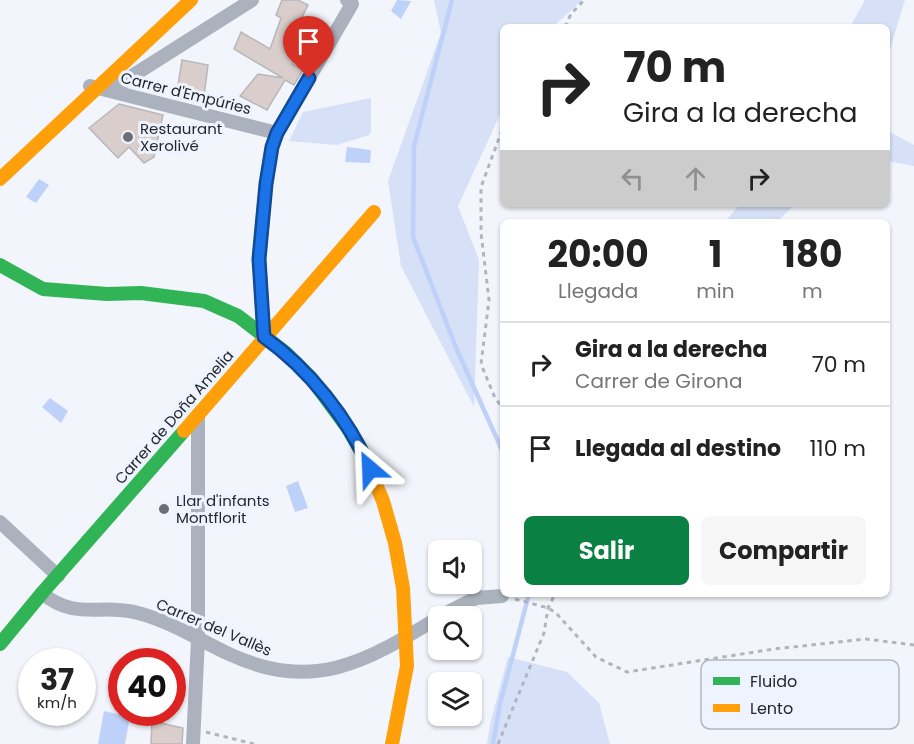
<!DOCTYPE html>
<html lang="es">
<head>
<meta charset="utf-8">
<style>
	body { margin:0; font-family:Poppins,sans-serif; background:#f6f6f6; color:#222; height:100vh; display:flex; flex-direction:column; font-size:22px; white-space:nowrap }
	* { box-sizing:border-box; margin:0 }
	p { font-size:20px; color:#767676 }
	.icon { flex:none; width:33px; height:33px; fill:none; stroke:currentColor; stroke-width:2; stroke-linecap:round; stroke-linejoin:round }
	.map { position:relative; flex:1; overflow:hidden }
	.drawer { position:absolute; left:500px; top:219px; width:390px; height:378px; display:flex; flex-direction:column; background:#fff; border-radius:9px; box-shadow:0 2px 4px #0004 }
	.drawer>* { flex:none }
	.guide { position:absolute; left:500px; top:24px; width:390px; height:183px; border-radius:9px; box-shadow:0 2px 4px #0004; background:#fff; color:#222; overflow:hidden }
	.tools { position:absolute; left:428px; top:540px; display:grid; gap:12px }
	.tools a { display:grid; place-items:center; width:54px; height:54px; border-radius:9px; background:#fff; box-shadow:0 2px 4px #0004; font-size:30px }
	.speed { position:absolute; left:18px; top:648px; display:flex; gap:12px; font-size:30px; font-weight:700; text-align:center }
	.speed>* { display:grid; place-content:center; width:78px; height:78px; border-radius:50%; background:#fff; box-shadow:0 2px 4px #0004; line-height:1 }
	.speed small { font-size:15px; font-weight:400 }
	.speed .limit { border:9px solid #d22; background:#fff; color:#111 }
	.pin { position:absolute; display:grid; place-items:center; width:51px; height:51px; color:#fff; margin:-62px -26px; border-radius:50% 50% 50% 0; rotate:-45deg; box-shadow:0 0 6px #0007 }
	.pin .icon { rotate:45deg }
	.me { position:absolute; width:66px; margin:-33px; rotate:334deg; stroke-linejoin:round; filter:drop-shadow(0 0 4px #0008) }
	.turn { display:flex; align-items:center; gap:21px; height:126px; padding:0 24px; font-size:27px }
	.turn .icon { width:78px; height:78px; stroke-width:2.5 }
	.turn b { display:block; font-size:42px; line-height:51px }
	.lanes { display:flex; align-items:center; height:57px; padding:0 24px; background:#0003; justify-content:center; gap:30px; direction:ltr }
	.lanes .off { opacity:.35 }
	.eta { display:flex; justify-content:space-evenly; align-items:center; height:102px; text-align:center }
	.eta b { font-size:36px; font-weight:700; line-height:42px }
	.cta { display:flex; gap:12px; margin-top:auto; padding:12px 24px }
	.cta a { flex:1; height:69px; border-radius:9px; background:#0b8043; color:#fff; font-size:24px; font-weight:700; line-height:69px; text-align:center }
	.cta a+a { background:#f6f6f6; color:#222 }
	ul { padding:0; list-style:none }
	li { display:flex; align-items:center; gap:18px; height:84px; padding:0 24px; border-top:2px solid #e0e0e0 }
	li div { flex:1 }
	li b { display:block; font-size:22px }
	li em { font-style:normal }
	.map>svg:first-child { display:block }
</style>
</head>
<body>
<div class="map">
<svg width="914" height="744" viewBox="0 0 914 744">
	<rect width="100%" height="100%" fill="#f2f5fb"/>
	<!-- green -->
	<g fill="#d6e1f7">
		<path d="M434 0H582L553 27H502V110L458 206 479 260 474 407 401 266 388 181 441 33Z"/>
		<path d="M865 0H905L887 59 886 27H850Z"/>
		<path d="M371 98V132L369 135 337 145 289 141 303 112Z"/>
		<path d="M886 130 914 145V166L887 161Z"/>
		<path d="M740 204H795L777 222H725Z"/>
		<path d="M508 657 567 672 599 703 610 744H487L491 720Z"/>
	</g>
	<!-- water -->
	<g fill="#bed1f8">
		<path d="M397 0 411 1 401 19 391 11Z"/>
		<path d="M347 147 371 150 370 163 345 162Z"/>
		<path d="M39 179 49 185 36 203 26 197Z"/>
		<path d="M50 398 68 411 61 423 42 407Z"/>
		<path d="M298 481 308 508 295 512 286 486Z"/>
		<path d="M104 711 130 717 125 744H98Z"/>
	</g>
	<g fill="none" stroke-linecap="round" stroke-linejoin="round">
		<!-- stream -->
		<g stroke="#bed1f8" stroke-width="4.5">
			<path d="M452 0 414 146 413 237 457 350 502 450"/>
			<path d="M493 744 500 704 529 594"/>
		</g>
	</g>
	<!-- building -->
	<g fill="#d9cecc" stroke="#b8b7b9" stroke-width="1.5">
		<path d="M282 0H298L308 5 294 33 307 40 292 64 303 70 294 85 285 80 267 110 240 96 258 74 283 78 234 49 241 32 270 49 281 18 276 15Z"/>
		<path d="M182 60 208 65 203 104 176 98Z"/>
		<path d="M119 104 163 115 154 157 144 163 129 147 118 158 89 128Z"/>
		<path d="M152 721 183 728 182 744H151Z"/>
	</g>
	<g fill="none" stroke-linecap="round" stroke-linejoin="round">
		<!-- path -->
		<g stroke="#b1b5bf" stroke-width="3" stroke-dasharray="4.5 4.5" stroke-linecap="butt">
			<path d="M565 27 571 14 584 0"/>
			<path d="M502 130 481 187V233L489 300 481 364 495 398 502 407"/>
			<path d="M515 599 548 608 556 613 596 657 627 672 774 649 866 639 914 645"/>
			<path d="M206 732 254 744"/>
			<path d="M498 744 544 633 548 608 555 594"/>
		</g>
		<!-- street -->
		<g stroke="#abb2be" stroke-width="14">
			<path d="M90 86 277 133"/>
			<path d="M110 90 252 0"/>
			<path d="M264 337 259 259 266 184 272 147 277 133 352 4 347 0"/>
			<path d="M0 522 58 576"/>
			<path d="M42 593C75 621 101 603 138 613 170 621 199 640 229 654 314 693 365 662 438 618"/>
			<path d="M440 616 476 598 502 596"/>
			<path d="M193 744 198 639V415"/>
		</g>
		<!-- fast -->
		<g stroke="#30b455" stroke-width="14">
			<path d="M0 265 43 289 107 294 141 293 204 301 238 316 286 353 311 378 347 427 364 456"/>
			<path d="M0 644 42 593 184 431"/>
		</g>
		<!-- slow -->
		<g stroke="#ff9f0a" stroke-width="14">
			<path d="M0 179 191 0"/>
			<path d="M184 431 374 212"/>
			<path d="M364 456 383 501 395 543 403 588 407 666 392 744"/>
		</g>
	</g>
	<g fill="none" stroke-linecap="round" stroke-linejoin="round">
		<!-- route casing -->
		<g stroke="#114b97" stroke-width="15">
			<path id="route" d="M309 78 277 133 272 147 266 184 259 259 264 337C309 369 348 418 370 469"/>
		</g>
		<!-- route -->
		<use href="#route" stroke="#1a73e8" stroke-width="10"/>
	</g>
	<!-- markers -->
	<g fill="#6d6f74" stroke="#eef4ff" stroke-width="2">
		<circle cx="128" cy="137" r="6"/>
		<circle cx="164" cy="509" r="6"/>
	</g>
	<g text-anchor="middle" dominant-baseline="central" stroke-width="6" stroke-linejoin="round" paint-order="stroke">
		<!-- street labels -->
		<g font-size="15" fill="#25272b" stroke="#eef4ff">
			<text transform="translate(186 93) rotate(14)">Carrer d'Empúries</text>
			<text transform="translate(174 417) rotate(-49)">Carrer de Doña Amelia</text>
			<text transform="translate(214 627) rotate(23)">Carrer del Vallès</text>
		</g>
		<!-- poi labels -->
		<g font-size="15" fill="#25272b" stroke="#eef4ff" text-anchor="start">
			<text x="140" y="128">Restaurant<tspan x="140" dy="17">Xerolivé</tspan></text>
			<text x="176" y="500">Llar d'infants<tspan x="176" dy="17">Montflorit</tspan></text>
		</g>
	</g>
	<!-- legend -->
	<rect x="701" y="660" width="198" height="69" rx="9" fill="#eef4ff" stroke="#b2b6bf" stroke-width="1.5"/>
	<rect x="713" y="677" width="27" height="8" fill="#30b455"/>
	<rect x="713" y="704" width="27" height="8" fill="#ff9f0a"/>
	<g font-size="16" fill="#25272b">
		<text x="750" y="687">Fluido</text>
		<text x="750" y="714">Lento</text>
	</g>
</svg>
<div class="tools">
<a><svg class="icon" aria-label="sound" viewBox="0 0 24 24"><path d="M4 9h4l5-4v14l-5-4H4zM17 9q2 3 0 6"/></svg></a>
<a><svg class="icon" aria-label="search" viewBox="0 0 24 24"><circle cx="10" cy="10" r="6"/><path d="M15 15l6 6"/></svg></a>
<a><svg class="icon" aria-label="layers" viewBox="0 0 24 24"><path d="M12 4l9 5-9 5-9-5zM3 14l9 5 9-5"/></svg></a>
</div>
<div class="speed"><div>37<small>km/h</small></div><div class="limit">40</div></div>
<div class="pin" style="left:309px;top:78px;background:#d93025"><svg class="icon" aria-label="arrive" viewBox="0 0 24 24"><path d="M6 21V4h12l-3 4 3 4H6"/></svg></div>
<svg class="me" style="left:370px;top:469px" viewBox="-20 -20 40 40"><path d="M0-17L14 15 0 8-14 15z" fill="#1a73e8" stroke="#fff" stroke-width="4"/></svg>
<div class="guide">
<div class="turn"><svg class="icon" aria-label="right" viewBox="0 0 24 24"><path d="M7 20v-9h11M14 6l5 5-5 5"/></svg><div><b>70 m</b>Gira a la derecha</div></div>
<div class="lanes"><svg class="icon off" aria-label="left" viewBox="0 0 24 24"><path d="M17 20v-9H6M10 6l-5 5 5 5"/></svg><svg class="icon off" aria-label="ahead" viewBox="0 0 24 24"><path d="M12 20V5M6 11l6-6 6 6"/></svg><svg class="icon" aria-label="right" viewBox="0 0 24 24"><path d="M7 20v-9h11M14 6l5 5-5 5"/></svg></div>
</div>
<section class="drawer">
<div class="eta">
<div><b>20:00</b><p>Llegada</p></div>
<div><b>1</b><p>min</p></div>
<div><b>180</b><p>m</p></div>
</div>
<ul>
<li><svg class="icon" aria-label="right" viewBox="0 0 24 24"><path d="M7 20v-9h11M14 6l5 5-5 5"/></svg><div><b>Gira a la derecha</b><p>Carrer de Girona</p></div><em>70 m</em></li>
<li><svg class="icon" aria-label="arrive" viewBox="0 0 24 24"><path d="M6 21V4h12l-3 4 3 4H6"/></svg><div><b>Llegada al destino</b></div><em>110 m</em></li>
</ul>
<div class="cta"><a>Salir</a><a>Compartir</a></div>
</section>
</div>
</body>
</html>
